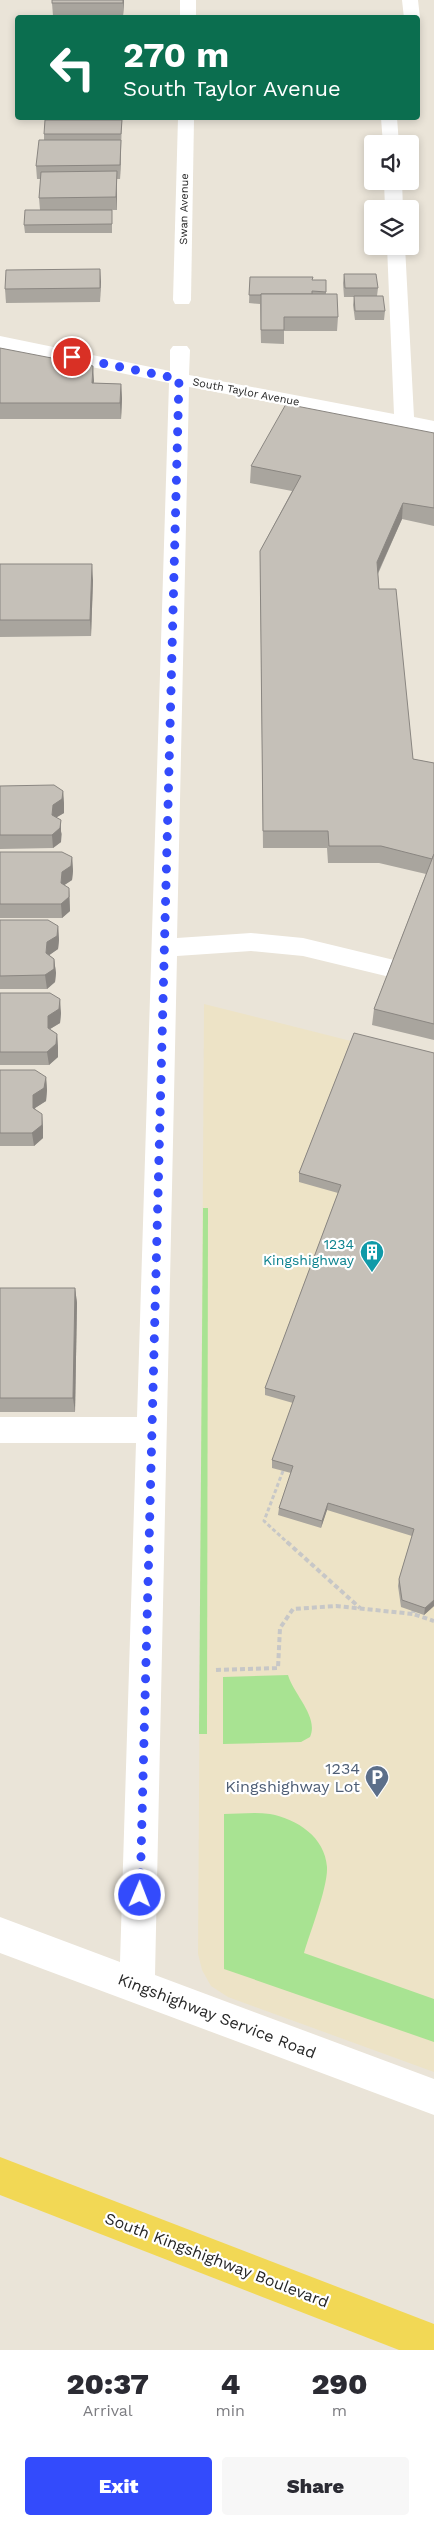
<!DOCTYPE html>
<html lang="en">
<head>
<meta charset="utf-8">
<style>
	body { margin:0; font-family:"Work Sans",sans-serif; background:#f7f7f7; color:#2b2b33; height:100vh; display:flex; flex-direction:column; font-size:19px; white-space:nowrap }
	* { box-sizing:border-box; margin:0 }
	p { font-size:16px; color:#7c7c81 }
	.icon { flex:none; width:28px; height:28px; fill:none; stroke:currentColor; stroke-width:2; stroke-linecap:round; stroke-linejoin:round }
	.map { position:relative; height:2350px; overflow:hidden }
	.side { display:flex; flex-direction:column; background:#fff; flex:1 }
	.side>* { flex:none }
	.guide { position:absolute; left:15px; top:15px; width:405px; height:105px; border-radius:5px; box-shadow:0 2px 8px #0003; background:#0b6e4f; color:#fff; overflow:hidden }
	.tools { position:absolute; left:364px; top:135px; display:grid; gap:10px }
	.tools a { display:grid; place-items:center; width:55px; height:55px; border-radius:5px; background:#fff; box-shadow:0 2px 8px #0003; font-size:25px }
	.pin { position:absolute; display:grid; place-items:center; width:42px; height:42px; color:#fff; margin:-21px; border:2px solid #fff; border-radius:50%; box-shadow:0 1px 5px #0007 }
	.me { position:absolute; width:55px; margin:-28px; rotate:1deg; stroke-linejoin:round; filter:drop-shadow(0 0 4px #0008) }
	.turn { display:flex; align-items:center; gap:18px; height:105px; padding:0 25px; font-size:22px }
	.turn .icon { width:65px; height:65px; stroke-width:2.5 }
	.turn b { display:block; font-size:35px; line-height:42px }
	.eta { display:flex; justify-content:space-evenly; align-items:center; height:85px; text-align:center }
	.eta b { font-size:30px; font-weight:800; line-height:35px }
	.action { display:flex; gap:10px; margin-top:auto; padding:10px 25px }
	.action a { flex:1; height:58px; border-radius:5px; background:#334bfc; color:#fff; font-size:20px; font-weight:800; line-height:58px; text-align:center }
	.action a+a { background:#f7f7f7; color:#2b2b33 }
	.map>svg:first-child { display:block }
</style>
</head>
<body>
<div class="map">
<svg width="434" height="2350" viewBox="0 0 434 2350">
	<rect width="100%" height="100%" fill="#eae4d8"/>
	<!-- education -->
	<path fill="#ede3c6" d="M204 1004 434 1062V2072L228 1997 211 1986 202 1970 198 1954Z"/>
	<!-- green -->
	<g fill="#a8e392">
		<path d="M203 1208H208L207 1734H199Z"/>
		<path d="M288 1675C294 1695 319 1717 310 1737L301 1742 223 1744V1677Z"/>
		<path d="M224 1814C238 1814 255 1812 270 1814 297 1819 325 1837 327 1867 328 1887 310 1932 304 1953L434 1999V2042L224 1969Z"/>
	</g>
	<g fill="none" stroke-linecap="round" stroke-linejoin="round">
		<!-- path-far1 -->
		<path stroke="#c7c7c7" stroke-width="3" stroke-dasharray="4 2.5" stroke-linecap="butt" d="M283 1471 264 1521 288 1543"/>
		<!-- path -->
		<g stroke="#c7c7c7" stroke-width="4" stroke-dasharray="5 3" stroke-linecap="butt">
			<path d="M287 1542 360 1608"/>
			<path d="M414 1608 413 1614 434 1621"/>
			<path d="M216 1670 278 1668 280 1628 293 1609 336 1606 413 1614"/>
		</g>
		<!-- minor -->
		<g fill="#fff" fill-rule="evenodd">
			<rect x="180" y="0" width="16" height="18"/>
			<path d="M402 0H418L420 18 418 21V18H404Z"/>
			<path d="M178 118H194L191 300 189 304H175L173 300Z"/>
			<path d="M381 118H397L399 144H383Z"/>
			<path d="M384 181H402L403 209H385Z"/>
			<path d="M387 246H405L414 417 434 421V433L189 387 177 938 251 933 303 938 394 960 403 962 407 969 403 976 394 978 303 956 251 951 177 956 155 1975 434 2079V2115L0 1953V1917L120 1962 136 1443H0V1417H137L169 383 0 348V336L170 371V350L173 346H187L190 350 189 375 394 414Z"/>
		</g>
		<!-- major -->
		<path fill="#f2d855" fill-rule="evenodd" d="M0 2157 434 2324V2350H399L0 2195Z"/>
	</g>
	<!-- wall -->
	<g fill="#a9a59e">
		<path d="M124 0 123 16H53L52 3Z"/>
		<path d="M122 120 120 179H117V210H112V233H25L24 225 40 210 39 198 41 179H37L36 166 44 140V134Z"/>
		<path d="M100 269V302L6 303 5 289Z"/>
		<path d="M344 274 378 288 377 296 385 311 384 320H355L353 305 354 297H344L343 283Z"/>
		<path d="M250 277 312 280 326 292V294L338 317 337 331H284V344L261 343 260 304 249 303Z"/>
		<path d="M0 348 94 383 121 384 122 399 121 419H0Z"/>
		<path d="M434 433V526L402 519 378 574 379 589 413 759 434 763V1040L372 1025 374 1009 426 874 379 863H328L327 848H263L260 551 292 491 250 483 251 466Z"/>
		<path d="M0 564 93 580 91 636 0 637Z"/>
		<path d="M0 786 63 791 64 804V813L56 817 62 834 61 842 53 848 0 849Z"/>
		<path d="M0 852 72 857 73 871 72 880 64 885 69 888 70 911 62 918H0Z"/>
		<path d="M0 920 58 926 59 940 58 949 49 955 54 959 56 973 55 982 47 989H0Z"/>
		<path d="M0 993 61 1013 60 1023 50 1029 57 1034 58 1048V1057L49 1065H0Z"/>
		<path d="M354 1033 434 1606 424 1615 401 1607 398 1586 399 1579 412 1536 327 1510 321 1528 278 1515 279 1508 291 1473 272 1468V1460L293 1403 265 1395V1388L338 1193 299 1182V1173Z"/>
		<path d="M0 1070 46 1077 47 1090 46 1101 35 1108 43 1127V1138L34 1146H0Z"/>
		<path d="M0 1288H75L77 1303 75 1412H0Z"/>
	</g>
	<!-- shaded-wall -->
	<g fill="#8a8681">
		<path d="M123 0H124L123 16Z"/>
		<path d="M121 140V153L120 179V165Z"/>
		<path d="M117 171V210L116 197Z"/>
		<path d="M100 269 101 282 100 302Z"/>
		<path d="M93 366 94 381 92 399V383Z"/>
		<path d="M121 384 122 399 121 419 120 403Z"/>
		<path d="M403 503 402 519 375 579 377 562Z"/>
		<path d="M92 564 93 580 91 636 90 620Z"/>
		<path d="M63 791 64 804V813L54 819 52 815 53 805Z"/>
		<path d="M61 820V842L53 848 52 835Z"/>
		<path d="M72 857 73 871 72 880 63 886 61 883 62 872Z"/>
		<path d="M69 888 70 911 62 918 61 904Z"/>
		<path d="M58 926 59 940 58 949 48 956 46 953 47 942Z"/>
		<path d="M54 959 56 973 55 982 47 989 45 975Z"/>
		<path d="M60 999 61 1013 60 1023 50 1029 48 1028V1016Z"/>
		<path d="M57 1034 58 1048V1057L49 1065 47 1052Z"/>
		<path d="M46 1077 47 1090 46 1101 35 1108V1121L33 1108V1095Z"/>
		<path d="M42 1114 43 1127V1138L34 1146 32 1133Z"/>
		<path d="M75 1288 77 1303 75 1412 73 1398Z"/>
		<path d="M328 1503 327 1510 321 1528 322 1521Z"/>
		<path d="M434 1600V1606L424 1615 425 1608Z"/>
	</g>
	<!-- building -->
	<g fill="#c5c0b8" stroke="#8a8681">
		<rect x="52" y="0" width="71" height="3"/>
		<path d="M45 120H122L121 134H44Z"/>
		<path d="M39 140H121L120 165 36 166Z"/>
		<path d="M117 171 116 197 39 198 41 172Z"/>
		<path d="M25 210H112V224L24 225Z"/>
		<path d="M100 269V288L5 289 6 270Z"/>
		<path d="M344 274H376L378 288H345Z"/>
		<path d="M250 277H313L312 280H326V292L312 291V294H261V295H249Z"/>
		<path d="M261 294H337L338 317H284V330H261Z"/>
		<path d="M354 296H383L385 311H355Z"/>
		<path d="M0 348 93 366 92 383 121 384 120 403H0Z"/>
		<path d="M286 404 434 433V508L403 503 377 562 379 589H396L413 759 434 763V854L432 859 381 846H329L328 831H263L260 551 301 476 251 466Z"/>
		<path d="M0 564H92L90 620H0Z"/>
		<path d="M54 785 63 791 62 799 53 805 52 815 61 820 60 828 52 835H0V786Z"/>
		<path d="M0 852H62L72 857 71 866 62 872 61 883 69 888V897L61 904H0Z"/>
		<path d="M434 854V1024L374 1009Z"/>
		<path d="M0 920H48L58 926 57 936 47 942 46 953 54 959V969L45 975 0 976Z"/>
		<path d="M0 993H50L60 999 59 1009 48 1016V1028L57 1034 56 1044 47 1052H0Z"/>
		<path d="M354 1033 434 1053V1600L425 1608 402 1600 399 1579 414 1529 328 1503 322 1521 279 1508 293 1466 272 1460 295 1396 265 1388 341 1185 299 1173Z"/>
		<path d="M0 1070H35L46 1077 44 1088 33 1095V1108L42 1114V1125L32 1133H0Z"/>
		<path d="M0 1288H75L73 1398H0Z"/>
	</g>
	<g fill="none" stroke-linecap="round" stroke-linejoin="round">
		<!-- route -->
		<path stroke="#334bfc" stroke-width="9" stroke-dasharray="0 16.2" d="M72 357 179 379 140 1895"/>
	</g>
	<!-- icons -->
	<defs>
		<g id="building-pin" transform="scale(1.25)"><path d="M0 17L-7.5 6A9.5 9.5 0 1 1 7.5 6Z" fill="#0f9aa8" stroke="#fff"/><path d="M-4-6H4V6H1V3H-1V6H-4ZM-2.5-4.3h1.7v1.8h-1.7ZM.8-4.3h1.7v1.8H.8ZM-2.5-1h1.7V.8h-1.7ZM.8-1h1.7V.8H.8Z" fill="#fff"/></g>
		<g id="parking-pin" transform="scale(1.25)"><path d="M0 17L-7.5 6A9.5 9.5 0 1 1 7.5 6Z" fill="#5c6f8a" stroke="#fff"/><path d="M-3.5-5.5H1a3.5 3.5 0 0 1 0 7H-1V5.5H-3.5ZM-1-3.4V-.6H.8a1.4 1.4 0 0 0 0-2.8Z" fill="#fff"/></g>
	</defs>
	<g fill-rule="evenodd">
		<use href="#building-pin" x="372" y="1252"/>
		<use href="#parking-pin" x="377" y="1777"/>
	</g>
	<g text-anchor="middle" dominant-baseline="central" stroke-width="4.5" stroke-linejoin="round" paint-order="stroke">
		<!-- far-street labels -->
		<g font-size="11" fill="#272727" stroke="#fff">
			<text transform="translate(184 209) rotate(-89)">Swan Avenue</text>
			<text transform="translate(246 392) rotate(11)">South Taylor Avenue</text>
		</g>
		<!-- culture labels -->
		<g font-size="14" fill="#0d838f" stroke="#fff" text-anchor="end">
			<text x="354" y="1244">1234<tspan x="354" dy="16">Kingshighway</tspan></text>
		</g>
		<!-- near-service labels -->
		<g font-size="16" fill="#4e5e75" stroke="#fff" text-anchor="end">
			<text x="360" y="1768">1234<tspan x="360" dy="18">Kingshighway Lot</tspan></text>
		</g>
		<!-- near-street labels -->
		<g font-size="16" fill="#272727" stroke="#fff">
			<text transform="translate(217 2016) rotate(21)">Kingshighway Service Road</text>
			<text transform="translate(217 2260) rotate(21)">South Kingshighway Boulevard</text>
		</g>
	</g>
</svg>
<div class="tools">
<a><svg class="icon" aria-label="sound" viewBox="0 0 24 24"><path d="M4 9h4l5-4v14l-5-4H4zM17 9q2 3 0 6"/></svg></a>
<a><svg class="icon" aria-label="layers" viewBox="0 0 24 24"><path d="M12 4l9 5-9 5-9-5zM3 14l9 5 9-5"/></svg></a>
</div>
<div class="pin" style="left:72px;top:357px;background:#d93025"><svg class="icon" aria-label="arrive" viewBox="0 0 24 24"><path d="M6 21V4h12l-3 4 3 4H6"/></svg></div>
<svg class="me" style="left:140px;top:1895px" viewBox="-20 -20 40 40"><circle r="17" fill="#334bfc" stroke="#fff" stroke-width="3"/><path d="M0-11L8 9 0 5-8 9z" fill="#fff"/></svg>
<div class="guide">
<div class="turn"><svg class="icon" aria-label="left" viewBox="0 0 24 24"><path d="M17 20v-9H6M10 6l-5 5 5 5"/></svg><div><b>270 m</b>South Taylor Avenue</div></div>
</div>
</div>
<section class="side">
<div class="eta">
<div><b>20:37</b><p>Arrival</p></div>
<div><b>4</b><p>min</p></div>
<div><b>290</b><p>m</p></div>
</div>
<div class="action"><a>Exit</a><a>Share</a></div>
</section>
</body>
</html>
